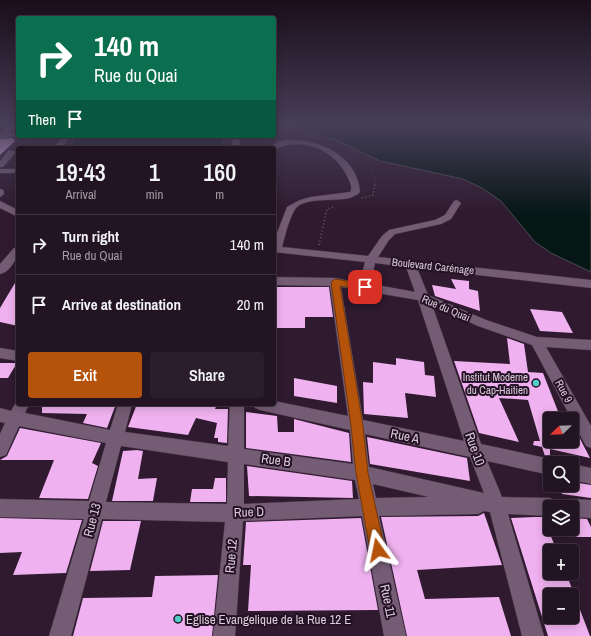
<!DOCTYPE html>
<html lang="en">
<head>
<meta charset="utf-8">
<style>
	body { margin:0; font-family:"Archivo Narrow",sans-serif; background:#2b1d2b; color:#f1f3f6; height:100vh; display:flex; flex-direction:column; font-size:15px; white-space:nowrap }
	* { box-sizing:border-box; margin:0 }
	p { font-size:13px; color:#a39ea6 }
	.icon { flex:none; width:22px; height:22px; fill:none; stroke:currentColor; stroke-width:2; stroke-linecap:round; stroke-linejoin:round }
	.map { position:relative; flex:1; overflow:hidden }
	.panel { position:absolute; left:16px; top:146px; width:260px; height:260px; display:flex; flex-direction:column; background:#231423; border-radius:4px; box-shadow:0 2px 10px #0003,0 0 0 1px #403341 }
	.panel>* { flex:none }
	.top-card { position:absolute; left:16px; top:16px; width:260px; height:122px; border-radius:4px; box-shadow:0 2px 10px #0003,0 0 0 1px #403341; background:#0b6e4f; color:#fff; overflow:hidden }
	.needle { width:26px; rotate:247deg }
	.controls { position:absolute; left:543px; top:412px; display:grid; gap:8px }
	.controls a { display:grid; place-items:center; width:36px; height:36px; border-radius:4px; background:#231423; box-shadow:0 2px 10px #0003,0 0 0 1px #403341; font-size:20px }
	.pin { position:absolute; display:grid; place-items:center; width:34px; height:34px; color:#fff; margin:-17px; border-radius:8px; box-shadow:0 2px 6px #0006 }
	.me { position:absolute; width:44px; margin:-22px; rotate:348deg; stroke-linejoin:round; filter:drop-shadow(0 0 3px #0008) }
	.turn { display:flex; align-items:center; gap:14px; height:84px; padding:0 12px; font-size:18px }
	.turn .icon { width:52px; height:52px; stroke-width:2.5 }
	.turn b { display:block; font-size:28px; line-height:34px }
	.then { display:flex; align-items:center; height:38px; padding:0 12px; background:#0003; gap:8px; font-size:15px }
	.eta { display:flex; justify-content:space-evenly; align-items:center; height:68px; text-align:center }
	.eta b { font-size:24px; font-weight:600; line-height:28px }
	.primary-button { display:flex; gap:8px; margin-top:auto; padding:8px 12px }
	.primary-button a { flex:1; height:46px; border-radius:4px; background:#b45309; color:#fff; font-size:16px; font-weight:600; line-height:46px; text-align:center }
	.primary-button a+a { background:#2b1d2b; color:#f1f3f6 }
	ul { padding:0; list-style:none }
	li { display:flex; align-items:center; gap:12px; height:60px; padding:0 12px; border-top:1px solid #403341 }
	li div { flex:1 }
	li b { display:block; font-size:15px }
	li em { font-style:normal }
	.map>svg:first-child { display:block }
</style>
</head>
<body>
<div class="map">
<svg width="591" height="636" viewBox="0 0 591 636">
	<rect width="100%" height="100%" fill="#2f1a2f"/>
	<!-- water -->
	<g fill="#061615" stroke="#464d50">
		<path d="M280 125H591V272L551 253 535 242 501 201 482 188 463 179 380 161 334 139Z"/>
		<path d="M77 136H224L221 148H68Z"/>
	</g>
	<!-- building -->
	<g fill="#efb1ef" fill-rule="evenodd">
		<path d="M12 138 15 141 0 155V139Z"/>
		<path d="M18 278V326L0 322V308Z"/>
		<path d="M451 279 469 281V289L478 291 480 311 435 296 432 285 456 289Z"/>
		<path d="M274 287H329L333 317H305V328H274Z"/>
		<path d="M530 309 562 312 573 333 540 331Z"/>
		<path d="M507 338 524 344 528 372 543 373 561 419H550V441H569L572 449V423L590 458 550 449V457L545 456 542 447 533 445 534 441H540L528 400 499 398 519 442 479 433 454 361 510 364Z"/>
		<path d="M396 358 424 362 425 375 434 376 436 397 405 393 408 418 364 414 363 382 373 383V362L396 365Z"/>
		<path d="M0 363H17L8 378H0Z"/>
		<path d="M294 378 337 386V403L294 396Z"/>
		<path d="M42 404H116L107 428 83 423 87 414 42 413Z"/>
		<path d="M137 404H217L215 409H228L227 443 218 442V438H214L217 423 196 418 188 435 128 427Z"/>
		<path d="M246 412 277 416 278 432H294V419L349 433 351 462 246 448Z"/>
		<path d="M20 428 101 443 92 463 98 466 88 499 39 498 54 460H0L7 456Z"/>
		<path d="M367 437 467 458 470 481 370 464Z"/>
		<path d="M137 450 143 451 138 479 157 478 153 501H112L123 451Z"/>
		<path d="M247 466 352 481 353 498 249 496Z"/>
		<path d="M215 478H226V502H190L192 489H213Z"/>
		<path d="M572 482 591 485V498L562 494 560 485H572Z"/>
		<path d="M484 513 502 565 417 570 425 599 499 597 511 636H407L381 517 478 516Z"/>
		<path d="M535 517H550V526L547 527 557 551H550V573H566L590 636H548L511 518ZM550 595H572V617H550Z"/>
		<path d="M0 518 82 520 66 573 13 575 22 552 0 553Z"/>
		<path d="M361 518 378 610 248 611 251 565H243L246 522Z"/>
		<path d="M572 518 587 519 591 527V537H572Z"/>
		<path d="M103 521H141L130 570 90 571Z"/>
		<path d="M218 575 212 636H73L83 598 152 597 155 576Z"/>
	</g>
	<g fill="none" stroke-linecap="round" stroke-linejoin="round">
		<!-- minor casing -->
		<g stroke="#4a384a" stroke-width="1">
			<g id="minor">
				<path d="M9 125H16L8 133H18V136H20L0 138V133Z"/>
				<path d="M62 136H68L67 141 61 148H53L61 140Z"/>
				<path d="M234 136H240L239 148H231Z"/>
				<path d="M287 140C319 139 357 155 360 192 347 207 304 192 294 211 288 222 285 236 282 247L368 256 382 236 389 230 435 220 445 215 454 201 457 200 461 203 451 219 441 224 395 234 389 240 378 257 591 280V288L417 268 428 295 486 320 537 337 591 340V350L546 347 591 426V448L586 446 532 345 478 326 432 305 481 444 550 459 556 463H550V475L487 461 502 497 550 498 556 501 559 507H550V516L508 514 544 636H522L490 512 484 511 478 514 379 516 406 636H384L362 516 243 521 235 636H213L225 522 102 519 71 636H49L84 519 0 517V499L89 501 106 443 19 426 6 455 0 457V434L5 423 0 422V408L11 411 18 399V404H29L25 413 110 430 118 404H132L125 432 228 446 230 404H244V449L353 464 350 430 260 410 255 408 253 404H274V401L348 416 330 286 274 285V277L335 278 360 283 365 262 274 252V241L287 207 300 200 311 197 350 192C353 188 350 182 348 178 336 150 301 135 274 150V148H269L277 142ZM375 263 406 267 415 292 371 284ZM341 287 418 300 464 441 363 420ZM365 434 470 457 484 493 369 467ZM121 446 228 462 227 504 106 502ZM244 464 355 480 359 499 244 504ZM373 484 429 497 376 498Z"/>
				<path d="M9 150 16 152 3 167H0V161Z"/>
				<rect x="0" y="169" width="18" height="4"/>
				<path d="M0 189 3 190 4 194 0 197Z"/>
				<path d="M0 201 18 210V217L0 208Z"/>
				<path d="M18 247C18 257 11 272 0 274V264L14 248Z"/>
				<path d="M0 348 18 351V361L0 358Z"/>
				<path d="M572 464 591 468V484L572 480Z"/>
				<path d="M572 499 591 500V518L572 517V507H564L566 502Z"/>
			</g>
		</g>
		<!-- path-far1 -->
		<path stroke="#6d5b6d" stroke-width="1" stroke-dasharray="0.5 2" stroke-linecap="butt" d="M371 170 376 181 375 185"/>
		<!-- path -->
		<g stroke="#6d5b6d" stroke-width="1.5" stroke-dasharray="1 2.5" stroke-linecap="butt">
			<path d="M362 198 373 195 375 184"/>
			<path d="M319 245 327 209 333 207"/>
		</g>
		<!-- minor -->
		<use href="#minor" fill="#745c74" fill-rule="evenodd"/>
	</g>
	<!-- sky -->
	<linearGradient id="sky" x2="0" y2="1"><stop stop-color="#1a0e1a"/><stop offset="0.58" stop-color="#473e58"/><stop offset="1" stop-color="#473e58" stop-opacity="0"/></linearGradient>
	<rect width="591" height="214" fill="url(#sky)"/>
	<!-- route -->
	<path fill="#b45309" stroke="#753606" d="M335 279 365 284 370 287 365 290 340 286 363 426 368 473 385 550 382 555 378 557 373 555 370 550 356 473 351 426 331 282Z"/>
	<!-- markers -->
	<g fill="#53cdc9" stroke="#251125" stroke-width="1.5">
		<circle cx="536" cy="383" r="4"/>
		<circle cx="178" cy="619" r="4"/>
	</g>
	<g text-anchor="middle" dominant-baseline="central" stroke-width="4" stroke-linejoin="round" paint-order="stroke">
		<!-- street labels -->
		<g font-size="11" fill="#dbcddb" stroke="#251125">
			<text transform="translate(433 266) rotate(6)">Boulevard Carénage</text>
			<text transform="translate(446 308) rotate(23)">Rue du Quai</text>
			<text transform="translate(564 391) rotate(62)">Rue 9</text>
		</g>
		<!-- poi labels -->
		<g font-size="11" fill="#dbcddb" stroke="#251125" text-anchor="end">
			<text x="528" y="377">Institut Moderne<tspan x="528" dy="13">du Cap-Haitien</tspan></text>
		</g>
		<!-- near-street labels -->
		<g font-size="13" fill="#dbcddb" stroke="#251125">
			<text transform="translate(405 436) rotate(12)">Rue A</text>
			<text transform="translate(475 449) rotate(70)">Rue 10</text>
			<text transform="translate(276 460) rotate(8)">Rue B</text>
			<text transform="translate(249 512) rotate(-2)">Rue D</text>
			<text transform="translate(92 520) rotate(-75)">Rue 13</text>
			<text transform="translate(231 556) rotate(-85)">Rue 12</text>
			<text transform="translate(388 601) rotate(78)">Rue 11</text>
		</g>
		<!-- near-poi labels -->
		<g font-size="13" fill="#dbcddb" stroke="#251125" text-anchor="start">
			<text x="186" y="619">Eglise Evangelique de la Rue 12 E</text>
		</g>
	</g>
</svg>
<div class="controls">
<a><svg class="needle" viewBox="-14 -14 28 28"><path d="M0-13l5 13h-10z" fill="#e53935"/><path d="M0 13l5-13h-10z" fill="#a39ea6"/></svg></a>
<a><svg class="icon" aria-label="search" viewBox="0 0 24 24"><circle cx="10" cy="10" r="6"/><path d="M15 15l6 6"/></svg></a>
<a><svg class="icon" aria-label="layers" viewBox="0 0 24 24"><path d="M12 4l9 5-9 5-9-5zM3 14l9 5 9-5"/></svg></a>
<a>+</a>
<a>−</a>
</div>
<div class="pin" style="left:365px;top:287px;background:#d93025"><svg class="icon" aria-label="arrive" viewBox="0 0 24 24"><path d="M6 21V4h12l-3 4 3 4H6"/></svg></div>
<svg class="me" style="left:378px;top:550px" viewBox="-20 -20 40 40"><path d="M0-17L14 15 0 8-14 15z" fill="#b45309" stroke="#fff" stroke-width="4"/></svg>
<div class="top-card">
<div class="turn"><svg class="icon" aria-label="right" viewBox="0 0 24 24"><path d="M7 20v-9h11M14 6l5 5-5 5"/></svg><div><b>140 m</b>Rue du Quai</div></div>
<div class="then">Then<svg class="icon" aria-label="arrive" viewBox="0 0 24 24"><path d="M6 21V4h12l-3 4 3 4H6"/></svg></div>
</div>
<section class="panel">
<div class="eta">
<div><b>19:43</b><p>Arrival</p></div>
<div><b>1</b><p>min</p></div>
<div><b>160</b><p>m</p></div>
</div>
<ul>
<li><svg class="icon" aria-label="right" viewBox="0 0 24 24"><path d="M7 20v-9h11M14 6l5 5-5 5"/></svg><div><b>Turn right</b><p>Rue du Quai</p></div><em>140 m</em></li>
<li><svg class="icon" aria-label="arrive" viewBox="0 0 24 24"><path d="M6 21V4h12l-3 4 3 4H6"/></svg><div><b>Arrive at destination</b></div><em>20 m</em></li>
</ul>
<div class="primary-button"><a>Exit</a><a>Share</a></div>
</section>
</div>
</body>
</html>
